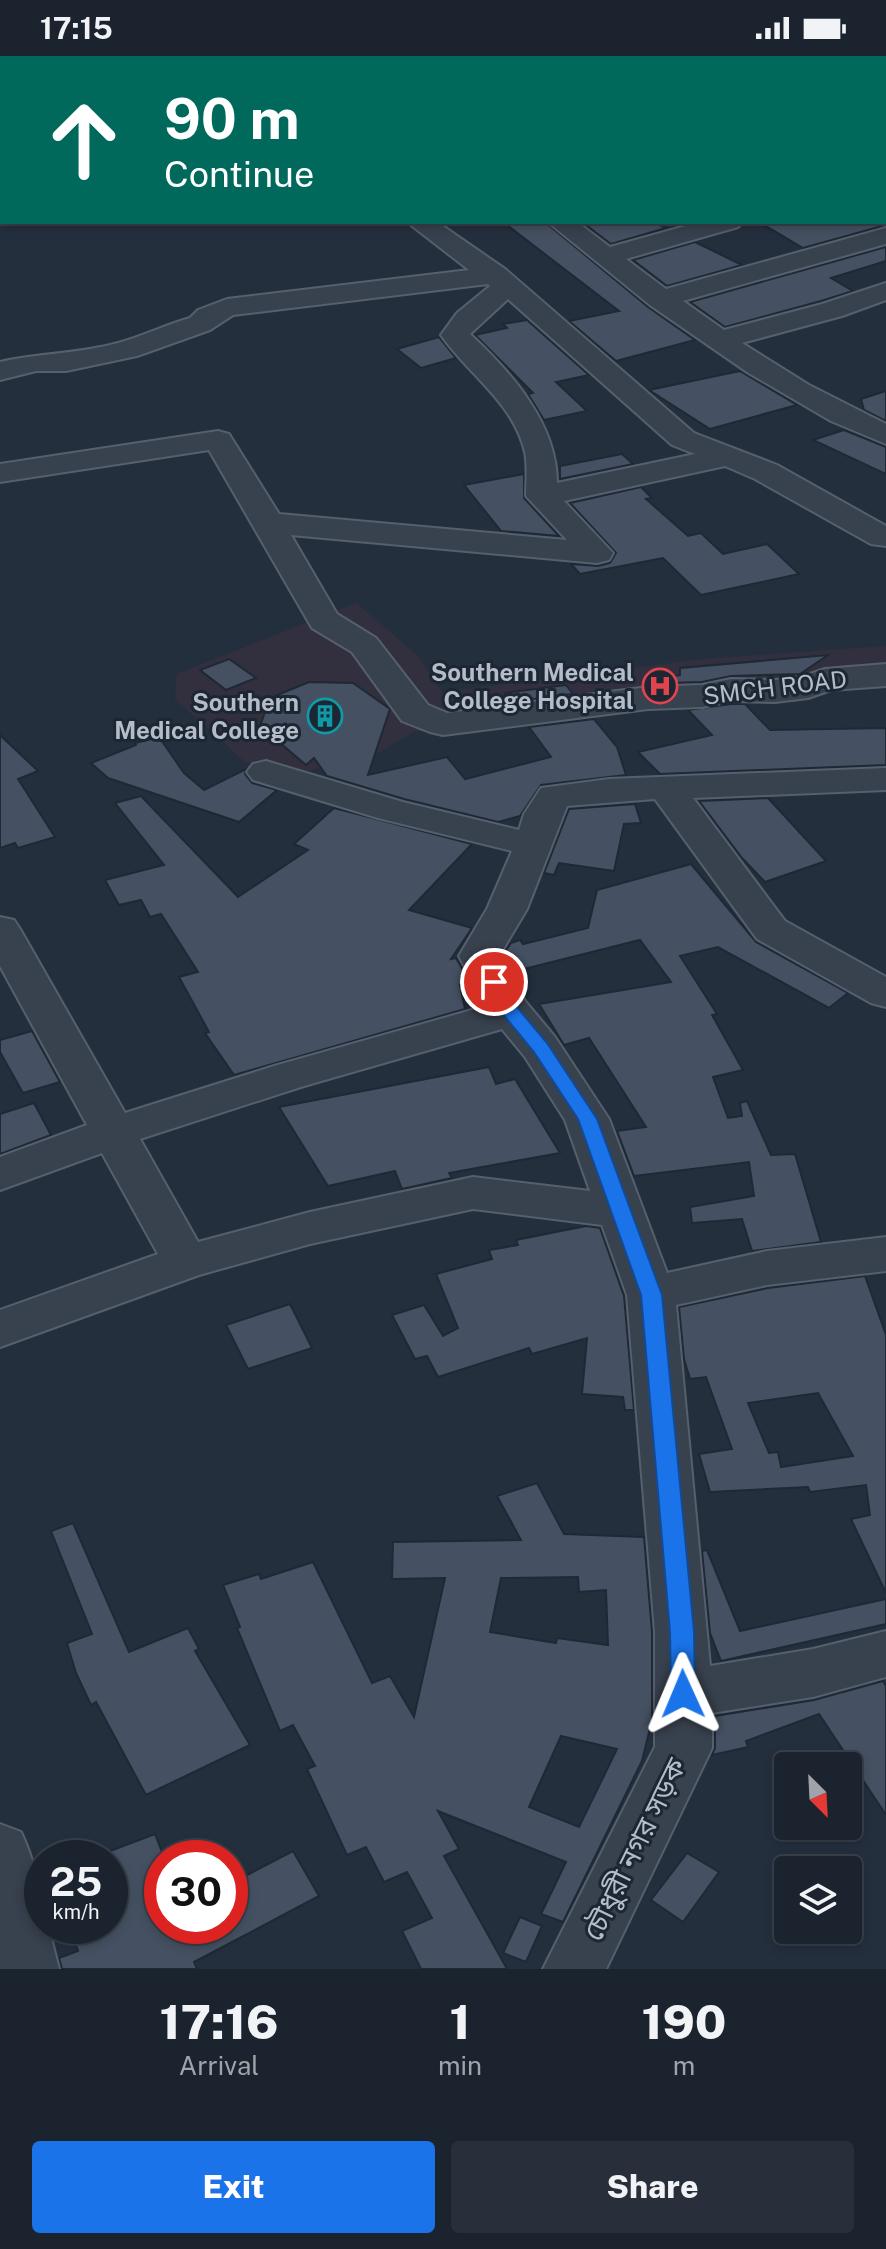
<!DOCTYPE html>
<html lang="en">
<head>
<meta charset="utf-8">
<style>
	body { margin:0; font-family:"Public Sans","Noto Sans Bengali",sans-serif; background:#282f3a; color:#f1f3f6; height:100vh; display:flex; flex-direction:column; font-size:30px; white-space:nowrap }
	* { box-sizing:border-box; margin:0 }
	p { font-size:26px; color:#a0a4aa }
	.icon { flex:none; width:44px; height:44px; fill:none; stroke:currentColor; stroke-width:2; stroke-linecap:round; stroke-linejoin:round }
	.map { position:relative; height:1913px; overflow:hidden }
	.details { display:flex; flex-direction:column; background:#1b232e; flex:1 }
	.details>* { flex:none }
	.banner { position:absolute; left:0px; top:0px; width:886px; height:168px; box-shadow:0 4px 12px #0003,0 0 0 2px #39404a; background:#00695c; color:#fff; overflow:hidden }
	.needle { width:52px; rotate:156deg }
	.controls { position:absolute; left:774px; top:1696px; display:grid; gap:16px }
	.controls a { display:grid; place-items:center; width:88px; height:88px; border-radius:8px; background:#1b232e; box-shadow:0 4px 12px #0003,0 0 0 2px #39404a; font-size:40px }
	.speed { position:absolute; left:24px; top:1784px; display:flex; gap:16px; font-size:40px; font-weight:700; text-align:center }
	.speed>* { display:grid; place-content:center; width:104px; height:104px; border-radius:50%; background:#1b232e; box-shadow:0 4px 12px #0003,0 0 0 2px #39404a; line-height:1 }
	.speed small { font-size:20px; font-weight:400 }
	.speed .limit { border:12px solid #d22; background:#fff; color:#111 }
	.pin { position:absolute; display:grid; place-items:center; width:68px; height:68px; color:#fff; margin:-34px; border:4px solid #fff; border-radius:50%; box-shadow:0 2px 8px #0007 }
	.me { position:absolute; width:88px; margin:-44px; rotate:359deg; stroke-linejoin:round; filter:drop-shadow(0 0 6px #0008) }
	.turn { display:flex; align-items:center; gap:28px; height:168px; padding:0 32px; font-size:36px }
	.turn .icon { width:104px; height:104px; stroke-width:2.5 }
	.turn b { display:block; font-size:56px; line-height:68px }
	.eta { display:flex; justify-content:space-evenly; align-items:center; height:136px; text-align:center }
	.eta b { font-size:48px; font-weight:800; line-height:56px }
	.button { display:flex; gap:16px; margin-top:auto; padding:16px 32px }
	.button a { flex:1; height:92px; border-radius:8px; background:#1a73e8; color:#fff; font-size:32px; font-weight:800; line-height:92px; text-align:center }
	.button a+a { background:#282f3a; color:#f1f3f6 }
	.status { display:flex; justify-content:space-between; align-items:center; height:56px; padding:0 40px; background:#1b232e; direction:ltr }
	.status svg { height:22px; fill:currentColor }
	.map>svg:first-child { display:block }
</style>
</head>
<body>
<div class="status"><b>17:15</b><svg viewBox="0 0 49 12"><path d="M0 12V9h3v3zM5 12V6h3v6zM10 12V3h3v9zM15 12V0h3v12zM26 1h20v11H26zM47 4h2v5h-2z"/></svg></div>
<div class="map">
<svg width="886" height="1913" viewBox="0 0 886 1913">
	<rect width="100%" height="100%" fill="#242f3e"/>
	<!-- medical -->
	<path fill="#32303f" d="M356 547 417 599 442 636 703 603 886 590V625L647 647 414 676 378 697 304 716 245 706 175 643 177 618Z"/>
	<!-- building -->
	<g fill="#455162" stroke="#1f2835" stroke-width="2" fill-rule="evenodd">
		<path d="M503 166H545L648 251 695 284 616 305 569 265 619 255Z"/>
		<path d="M582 166H653L666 172 611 188Z"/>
		<path d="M759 166H886V169L803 192Z"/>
		<path d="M695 186 742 209 667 230 633 204Z"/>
		<path d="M886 191V205L831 222 853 235 821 245 725 271 690 246Z"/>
		<path d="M527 264 589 319 556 326 587 355 544 364 528 338 533 337 475 279 507 272 503 268Z"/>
		<path d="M439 281 456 302 421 312 397 293Z"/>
		<path d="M740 315 797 349 710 373 649 334Z"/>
		<path d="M886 335V365L864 354 861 343Z"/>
		<path d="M844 374 886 391V418L813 384Z"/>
		<path d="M622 398 633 408 560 423V410Z"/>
		<path d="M524 418V442L559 480 501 475 464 429Z"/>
		<path d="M641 431 652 442 646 443 688 480 701 477 723 498 767 488 799 518 701 539 663 502 580 518 571 508 598 510 610 507 616 497 570 447Z"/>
		<path d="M828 599 800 618 731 620 702 626 663 627 660 624 680 619V612Z"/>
		<path d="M229 603 256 622 226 634 200 614Z"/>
		<path d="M309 626 353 627 390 653 368 719 447 701 465 723 551 701 529 671 594 663 617 691 626 719 541 729 520 760 498 766 404 743 327 720 314 702 306 709 260 670 270 642Z"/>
		<path d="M566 629 573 638 511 646 505 637Z"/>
		<path d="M731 648H745L770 674 886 672V709L660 718 638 696 712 679 688 654Z"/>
		<path d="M0 679 38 715 18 723 55 781 18 792 15 787 0 792Z"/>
		<path d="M159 681 184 717 204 734 246 713 245 718 252 727 277 734 239 766 108 722 91 707 136 689 135 687Z"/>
		<path d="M141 740 238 841 308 794 294 788 334 752 472 788 409 854 472 872 451 903 456 902 470 926 460 929 465 953 234 1019 205 977 209 976 179 921 198 916 161 858 150 861 141 844 119 849 105 824 164 809 115 747Z"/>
		<path d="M768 742 826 805 765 826 742 802 699 745Z"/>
		<path d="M635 748 641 767 624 768 614 815 559 807 554 819 544 817 569 753Z"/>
		<path d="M691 808 756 886 848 937 829 952 718 891 680 900 717 958 712 959 743 1014 713 1021 728 1062 742 1060 740 1047 747 1045 771 1099 795 1098 821 1186 752 1195 742 1163 692 1167 690 1151 754 1140 749 1106 634 1120 617 1075 646 1071 589 982 564 989 539 948 671 926 640 884 512 916 502 900 511 887 520 884 523 888 588 872 597 834Z"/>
		<path d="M32 975 60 1026 23 1037 0 996V984Z"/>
		<path d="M489 1011 496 1028 515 1023 560 1097 449 1117 452 1122 402 1133 395 1115 328 1130 279 1051Z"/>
		<path d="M34 1047 51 1079 0 1098V1058Z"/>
		<path d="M586 1170 600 1172 624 1240 634 1354H625L623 1341 582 1338 587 1282 532 1298 529 1292 438 1321 427 1300 415 1303 392 1259 424 1249 443 1280 458 1272 436 1218 492 1203 489 1194 518 1189 516 1184Z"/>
		<path d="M865 1220 886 1279V1537L851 1463 870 1459 866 1429 810 1436 808 1431 710 1436 699 1398 732 1393 706 1321 690 1323 684 1303 679 1251 768 1232ZM818 1337 853 1400 781 1411 778 1396 769 1397 748 1347Z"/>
		<path d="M290 1248 312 1292 248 1313 226 1269Z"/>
		<path d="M537 1427 564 1478 644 1481 652 1576V1664L642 1705 563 1866 541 1858 566 1806 438 1755 459 1793 444 1800 507 1913H421L402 1875 432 1862 407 1816 384 1826 366 1791 347 1799 307 1713 315 1710 293 1669 280 1675 237 1572 240 1571 223 1529 259 1518 261 1523 313 1506 372 1627 390 1620 414 1661 445 1522 392 1523 393 1486 521 1484 497 1440ZM578 1521 579 1536 606 1534 608 1589 557 1582 556 1587 490 1576 501 1522ZM561 1680 617 1693 579 1771 529 1751Z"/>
		<path d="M73 1467 129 1596 188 1572 199 1593 195 1595 250 1689 146 1739 96 1646 91 1649 76 1617 67 1587 92 1578 51 1475Z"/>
		<path d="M707 1494 740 1575 886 1543V1568L721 1605 710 1577 702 1495Z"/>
		<path d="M883 1625 886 1630V1759L819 1658 746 1685 748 1691 712 1699 715 1692V1660L814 1644Z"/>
		<path d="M155 1778 162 1796V1870H230V1828L293 1795 319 1840 194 1906 197 1913H62L59 1902 78 1895 69 1870H110V1795Z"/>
		<path d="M687 1797 719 1816 683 1866 651 1844Z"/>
		<path d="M520 1861 542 1870 526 1906 503 1897Z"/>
	</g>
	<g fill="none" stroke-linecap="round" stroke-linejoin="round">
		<!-- minor casing -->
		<g stroke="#565f6c" stroke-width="4">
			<g id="minor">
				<path d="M774 0H804L805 2H775Z"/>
				<path d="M884 39H886L884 54Z"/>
				<rect x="884" y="115" width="2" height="14"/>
				<path d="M407 166H437L505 213 694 377 777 409 886 470V490L871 488 755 423 725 410 564 445 613 497 609 504 597 507 291 479 337 558 376 582 428 649 447 657 648 631 702 629 731 623 775 624 801 621 825 613 886 608V630L831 634 808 642 775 646 731 645 702 651 648 653 443 679 430 676 402 665 352 596 312 572 209 394 0 426V408L218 375 229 378 279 458 567 484 526 440C526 426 528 410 525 396 513 346 468 318 441 279L457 257 490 230 488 228 233 259 210 274 137 300 66 315H36L0 324V306C39 297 79 298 118 287 143 280 165 269 190 262L198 254 227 243 469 214ZM508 243 672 389 695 398 557 427C557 368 512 317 470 278Z"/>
				<path d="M548 166H577L610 191 700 166H742L738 171 626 203 666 233 886 172V188L683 245 724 274 822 248 886 227V244L842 260 742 287 809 329 886 368V388L831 365 747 316 650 249Z"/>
				<path d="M266 705 403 746 519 774 524 758 541 732 609 723 886 712V734L693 742 785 865 886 921V951L871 947 757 883 655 743 567 750 527 853 499 900 525 945 555 981 609 1063 667 1217 767 1195 886 1181V1215L767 1229 676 1249 710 1610 813 1593 886 1575V1621L813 1641 712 1657V1692L606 1913H543L655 1691V1576L627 1239 602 1169 473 1153 310 1188 199 1219 0 1291V1254L158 1198 102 1097 0 1134V1101L87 1069 0 910V861L14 864 20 873 125 1057 274 1010 486 950 459 900 487 853 512 795 378 762 253 724 247 716 253 708ZM502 973 525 1001 565 1064 590 1135 473 1121 310 1156 198 1186 140 1083 304 1030Z"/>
				<path d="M0 1768 21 1776C35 1806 42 1837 42 1870H48L59 1913H0Z"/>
			</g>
		</g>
		<!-- minor -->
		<use href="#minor" fill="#38414e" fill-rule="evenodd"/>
	</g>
	<!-- route -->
	<path fill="#1a73e8" stroke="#114b97" stroke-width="2" d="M494 921 500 922 516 950 547 987 597 1063 662 1239 694 1576 695 1638 692 1645 683 1648 674 1645 671 1638 670 1576 641 1239 578 1063 534 996 502 957 485 926Z"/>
	<!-- icons -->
	<defs>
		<g id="hospital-ring" transform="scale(1.8)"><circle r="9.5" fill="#1d2633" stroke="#e0444e" stroke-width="1.5"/><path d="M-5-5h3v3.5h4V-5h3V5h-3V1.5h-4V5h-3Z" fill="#e0444e"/></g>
		<g id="building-ring" transform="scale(1.8)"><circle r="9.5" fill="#1d2633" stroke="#0f9aa8" stroke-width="1.5"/><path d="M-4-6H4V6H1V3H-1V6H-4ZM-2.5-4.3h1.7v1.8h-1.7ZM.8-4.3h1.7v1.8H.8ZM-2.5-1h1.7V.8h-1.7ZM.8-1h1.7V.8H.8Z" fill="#0f9aa8"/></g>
	</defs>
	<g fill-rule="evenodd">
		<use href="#hospital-ring" x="660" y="630"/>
		<use href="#building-ring" x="325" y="660"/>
	</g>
	<g text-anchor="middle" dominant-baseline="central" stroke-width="6" stroke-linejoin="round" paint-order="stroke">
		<!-- poi labels -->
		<g font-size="24" font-weight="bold" fill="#b4bcc9" stroke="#1d2633" text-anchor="end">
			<text x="634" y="616">Southern Medical<tspan x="634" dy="28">College Hospital</tspan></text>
			<text x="299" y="646">Southern<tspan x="299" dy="28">Medical College</tspan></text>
		</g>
		<!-- street labels -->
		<g font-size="24" fill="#b4bcc9" stroke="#1d2633">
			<text transform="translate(775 631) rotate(-7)">SMCH ROAD</text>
		</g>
		<!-- near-street labels -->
		<g font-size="28" fill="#b4bcc9" stroke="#1d2633">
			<text transform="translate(634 1793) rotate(-64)">চৌধুরী নগর সড়ক</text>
		</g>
	</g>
</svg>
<div class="controls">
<a><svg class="needle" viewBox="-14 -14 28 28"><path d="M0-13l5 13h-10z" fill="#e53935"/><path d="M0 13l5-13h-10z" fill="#a0a4aa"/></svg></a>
<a><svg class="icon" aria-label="layers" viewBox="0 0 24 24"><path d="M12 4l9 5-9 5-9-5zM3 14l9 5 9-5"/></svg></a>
</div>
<div class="speed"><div>25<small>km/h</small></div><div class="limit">30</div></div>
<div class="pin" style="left:494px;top:926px;background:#d93025"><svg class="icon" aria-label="arrive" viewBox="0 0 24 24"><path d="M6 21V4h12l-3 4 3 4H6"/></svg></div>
<svg class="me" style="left:683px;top:1638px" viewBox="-20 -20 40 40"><path d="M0-17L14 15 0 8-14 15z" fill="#1a73e8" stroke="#fff" stroke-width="4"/></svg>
<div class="banner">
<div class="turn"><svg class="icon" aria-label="ahead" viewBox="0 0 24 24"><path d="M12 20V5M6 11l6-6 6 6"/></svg><div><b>90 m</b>Continue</div></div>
</div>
</div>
<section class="details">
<div class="eta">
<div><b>17:16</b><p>Arrival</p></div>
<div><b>1</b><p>min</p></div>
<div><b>190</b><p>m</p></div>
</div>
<div class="button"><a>Exit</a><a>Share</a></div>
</section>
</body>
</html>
